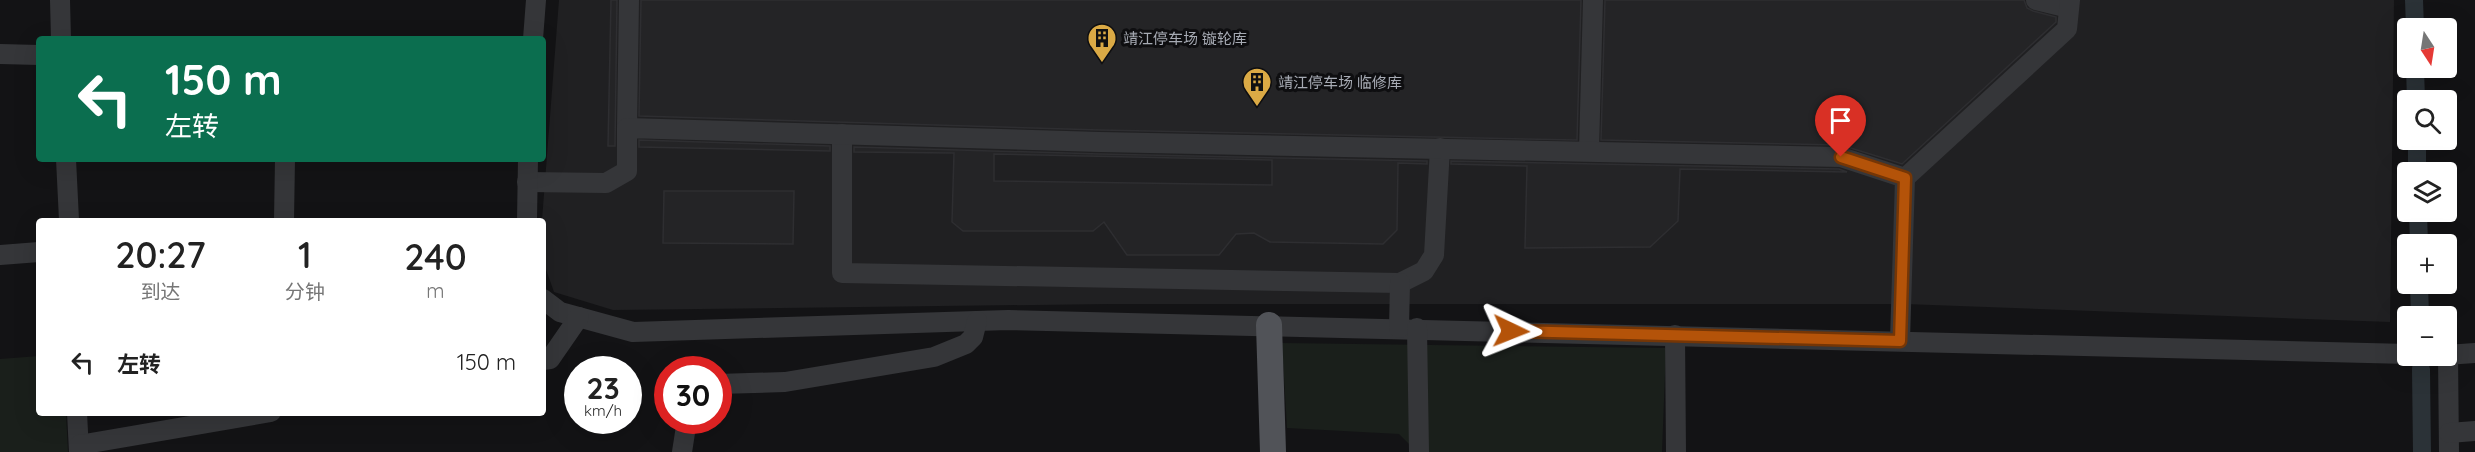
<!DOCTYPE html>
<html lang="zh">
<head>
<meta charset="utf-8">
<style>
	body { margin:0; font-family:Quicksand,"Noto Sans SC",sans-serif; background:#f6f6f6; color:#222; height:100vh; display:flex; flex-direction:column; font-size:22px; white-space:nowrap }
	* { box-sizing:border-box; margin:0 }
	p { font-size:20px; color:#767676 }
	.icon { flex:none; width:33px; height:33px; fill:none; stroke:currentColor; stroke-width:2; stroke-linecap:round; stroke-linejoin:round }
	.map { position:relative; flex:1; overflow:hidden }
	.panel { position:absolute; left:36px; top:218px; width:510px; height:198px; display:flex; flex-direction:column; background:#fff; border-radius:6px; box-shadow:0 6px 24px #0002 }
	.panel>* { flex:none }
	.banner { position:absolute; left:36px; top:36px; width:510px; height:126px; border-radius:6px; box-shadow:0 6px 24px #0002; background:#0b6e4f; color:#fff; overflow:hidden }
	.needle { width:39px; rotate:168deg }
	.tools { position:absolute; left:2397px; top:18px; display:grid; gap:12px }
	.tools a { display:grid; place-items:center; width:60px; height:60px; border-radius:6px; background:#fff; box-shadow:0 6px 24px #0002; font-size:30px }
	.speed { position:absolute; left:564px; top:356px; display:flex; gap:12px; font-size:30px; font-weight:700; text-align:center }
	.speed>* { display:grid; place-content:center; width:78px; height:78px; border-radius:50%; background:#fff; box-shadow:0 6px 24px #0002; line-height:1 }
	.speed small { font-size:15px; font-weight:400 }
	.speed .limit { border:9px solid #d22; background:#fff; color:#111 }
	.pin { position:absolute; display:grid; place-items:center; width:51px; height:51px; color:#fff; margin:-62px -26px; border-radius:50% 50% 50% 0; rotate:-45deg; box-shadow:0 0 6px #0007 }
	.pin .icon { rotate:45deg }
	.me { position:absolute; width:66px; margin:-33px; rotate:92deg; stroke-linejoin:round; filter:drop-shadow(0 0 4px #0008) }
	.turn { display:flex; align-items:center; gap:21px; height:126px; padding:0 30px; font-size:27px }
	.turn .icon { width:78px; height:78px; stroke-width:2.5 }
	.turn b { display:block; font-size:42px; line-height:51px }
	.eta { display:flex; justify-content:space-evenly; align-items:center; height:102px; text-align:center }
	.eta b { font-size:36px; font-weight:600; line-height:42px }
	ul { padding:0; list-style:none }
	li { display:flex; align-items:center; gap:18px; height:84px; padding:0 30px }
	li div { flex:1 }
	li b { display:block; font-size:22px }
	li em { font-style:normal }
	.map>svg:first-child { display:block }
</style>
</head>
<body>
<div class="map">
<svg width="2475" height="452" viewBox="0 0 2475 452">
	<rect width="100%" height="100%" fill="#131315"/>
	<!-- built -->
	<path fill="#202022" d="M559 0H2394L2390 322 1905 304H1109L613 310 554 292 543 261 542 220Z"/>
	<!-- green -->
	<g fill="#1a1f1b">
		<path d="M1282 343 1666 348 1662 452H1417L1399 434 1287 428Z"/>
		<path d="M39 356V412L66 413 68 452H0V359Z"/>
	</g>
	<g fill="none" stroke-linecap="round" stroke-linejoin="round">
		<!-- canal -->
		<g stroke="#2b3237" stroke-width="18">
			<path d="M2414 0 2415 28"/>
			<path d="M2415 68 2416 100"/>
			<path d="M2417 140V172"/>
			<path d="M2418 212 2419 244"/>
			<path d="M2419 284 2420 316"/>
			<path d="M2421 369 2422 452"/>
		</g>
	</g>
	<!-- building -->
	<g fill="#242426" stroke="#2e2e31" stroke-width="1.5" fill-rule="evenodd">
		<path d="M611 0H617L615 146H608Z"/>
		<path d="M641 0H1581L1577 140 1100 130 639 116Z"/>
		<path d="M1605 0H2024L2027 8 2033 11 2056 17V22L1902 164 1841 145 1601 140Z"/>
		<path d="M639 140 830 146V151L639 147Z"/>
		<path d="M854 147 1100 154 1427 161V164L1398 163 1397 230 1383 244 1270 242 1254 233 1236 234 1219 255H1127L1104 222 1093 231H963L952 222 954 153 854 152ZM994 154 1272 160V185L994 181Z"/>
		<path d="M1451 161 1839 169 1847 172 1680 169 1678 221 1650 247 1525 248 1527 166 1451 164Z"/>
		<path d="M664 191H794L793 244 663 243Z"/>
	</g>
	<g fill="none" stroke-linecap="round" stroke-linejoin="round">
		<!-- minor -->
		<g stroke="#353639" stroke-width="20">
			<path d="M60 0 61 39"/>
			<path d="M2036 0 2069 8"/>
			<path d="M533 39 536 0"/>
			<path d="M0 54 39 55"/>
			<path d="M627 128 629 0"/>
			<path d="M842 134V273L1400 283 1424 271 1434 255 1440 148"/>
			<path d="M1589 150 1593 0"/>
			<path d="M66 159 69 220"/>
			<path d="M527 182 606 183 627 171V128L1100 142 1841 157 1905 178 2067 29 2070 0"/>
			<path d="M284 220 285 159"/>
			<path d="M527 220 528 159"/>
			<path d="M0 255 39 252"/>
			<path d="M543 299 560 312 633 332 1008 320 2408 354"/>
			<path d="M1399 328 1400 283"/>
			<path d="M1417 328 1419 452"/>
			<path d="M1675 335 1676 452"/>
			<path d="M1900 341 1905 178"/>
			<path d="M2446 355 2475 353"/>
			<path d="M2448 355 2449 452"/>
			<path d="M543 360 550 359 579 317"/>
			<path d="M718 384 785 382 934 357 966 344 973 337 977 321"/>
			<path d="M77 412 79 452"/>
			<path d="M2449 433 2475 431"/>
			<path d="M79 445 271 412"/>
			<path d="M682 452 687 420"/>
		</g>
		<!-- major -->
		<path stroke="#515358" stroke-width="26" d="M1269 325 1273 452"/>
	</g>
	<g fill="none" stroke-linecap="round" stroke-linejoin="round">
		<!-- route casing -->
		<g stroke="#753606" stroke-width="15">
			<path id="route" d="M1511 331 1900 341 1905 178 1841 157"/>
		</g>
		<!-- route -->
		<use href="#route" stroke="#b45309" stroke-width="10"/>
	</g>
	<!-- icons -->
	<defs>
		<g id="building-pin" transform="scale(1.5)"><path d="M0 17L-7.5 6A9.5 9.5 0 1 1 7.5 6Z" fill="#dbaa45" stroke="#0e0e10"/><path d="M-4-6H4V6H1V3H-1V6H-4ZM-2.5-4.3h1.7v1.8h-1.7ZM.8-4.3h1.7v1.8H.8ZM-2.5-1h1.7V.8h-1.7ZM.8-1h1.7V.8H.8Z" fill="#111"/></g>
	</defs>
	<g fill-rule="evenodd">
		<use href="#building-pin" x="1102" y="38"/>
		<use href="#building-pin" x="1257" y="82"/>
	</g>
	<g text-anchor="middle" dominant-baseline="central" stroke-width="6" stroke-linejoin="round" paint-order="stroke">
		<!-- poi labels -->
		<g font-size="15" fill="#a7abb4" stroke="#0e0e10" text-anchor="start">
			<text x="1123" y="38">靖江停车场 镟轮库</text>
			<text x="1278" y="82">靖江停车场 临修库</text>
		</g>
	</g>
</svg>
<div class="tools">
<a><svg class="needle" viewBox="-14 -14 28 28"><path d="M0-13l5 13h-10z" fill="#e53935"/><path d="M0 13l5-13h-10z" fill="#767676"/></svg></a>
<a><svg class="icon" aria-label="search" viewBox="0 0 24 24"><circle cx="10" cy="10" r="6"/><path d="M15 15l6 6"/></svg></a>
<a><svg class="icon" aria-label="layers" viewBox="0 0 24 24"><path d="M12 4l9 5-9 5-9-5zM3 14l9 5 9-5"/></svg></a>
<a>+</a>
<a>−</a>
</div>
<div class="speed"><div>23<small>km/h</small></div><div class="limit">30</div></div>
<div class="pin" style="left:1841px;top:157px;background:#d93025"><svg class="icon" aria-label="arrive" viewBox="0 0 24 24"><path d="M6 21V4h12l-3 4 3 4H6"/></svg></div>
<svg class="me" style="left:1511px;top:331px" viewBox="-20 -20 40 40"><path d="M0-17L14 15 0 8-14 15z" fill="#b45309" stroke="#fff" stroke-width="4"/></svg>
<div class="banner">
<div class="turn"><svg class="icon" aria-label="left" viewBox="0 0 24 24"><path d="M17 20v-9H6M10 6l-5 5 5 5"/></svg><div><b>150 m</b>左转</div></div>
</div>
<section class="panel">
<div class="eta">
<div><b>20:27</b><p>到达</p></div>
<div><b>1</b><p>分钟</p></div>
<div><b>240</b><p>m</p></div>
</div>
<ul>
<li><svg class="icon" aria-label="left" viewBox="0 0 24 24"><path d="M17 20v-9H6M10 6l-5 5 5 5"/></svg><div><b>左转</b></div><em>150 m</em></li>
</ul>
</section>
</div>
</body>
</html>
